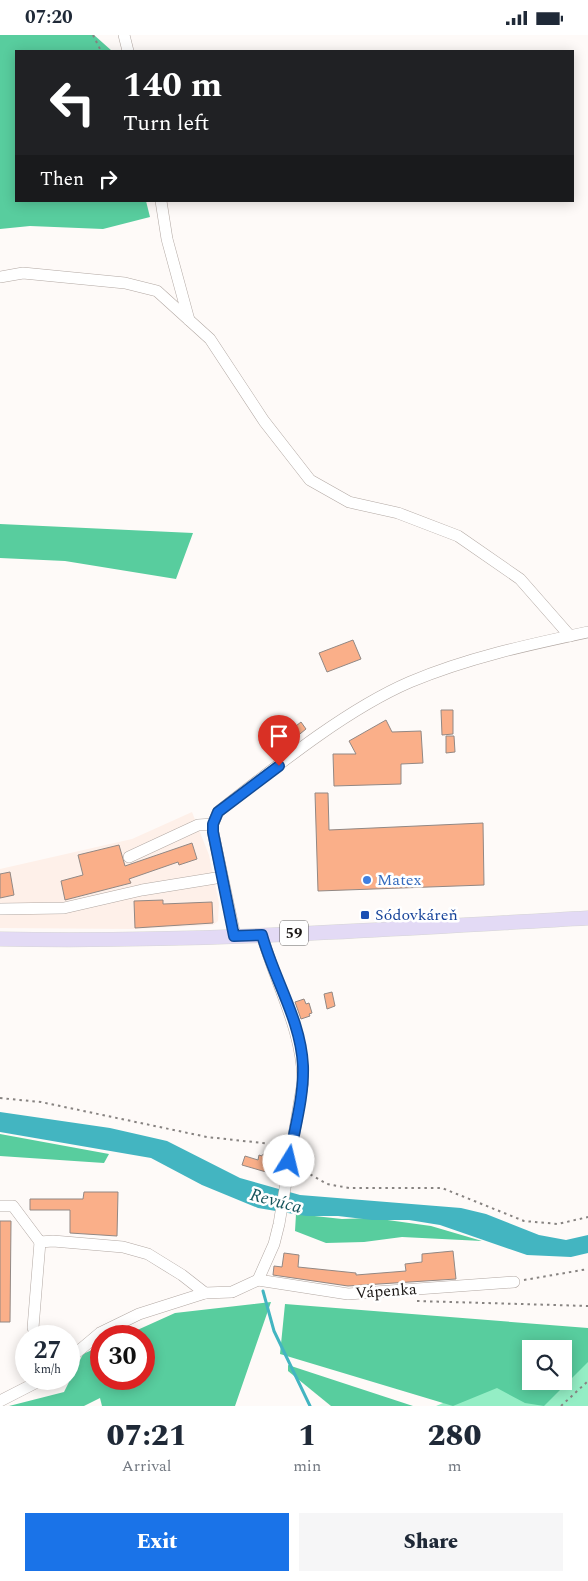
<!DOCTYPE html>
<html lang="en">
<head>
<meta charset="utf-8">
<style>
	body { margin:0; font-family:Spectral,serif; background:#f6f6f7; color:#1f2937; height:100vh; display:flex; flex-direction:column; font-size:19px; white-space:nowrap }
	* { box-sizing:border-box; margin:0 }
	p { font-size:16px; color:#747a83 }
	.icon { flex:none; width:28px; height:28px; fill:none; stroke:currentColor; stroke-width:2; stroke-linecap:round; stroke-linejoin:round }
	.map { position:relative; height:1371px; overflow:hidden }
	.panel { display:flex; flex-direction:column; background:#fff; flex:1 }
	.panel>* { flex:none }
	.banner { position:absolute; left:15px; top:15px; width:559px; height:152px; border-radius:0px; box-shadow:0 2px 12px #0003; background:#202124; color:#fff; overflow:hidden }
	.fabs { position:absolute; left:522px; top:1305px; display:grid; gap:10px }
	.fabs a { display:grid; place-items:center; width:50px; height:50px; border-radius:0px; background:#fff; box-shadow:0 2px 12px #0003; font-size:25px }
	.speed { position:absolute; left:15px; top:1290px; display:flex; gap:10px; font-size:25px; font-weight:700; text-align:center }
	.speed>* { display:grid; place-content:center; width:65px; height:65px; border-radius:50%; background:#fff; box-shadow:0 2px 12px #0003; line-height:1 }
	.speed small { font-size:12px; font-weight:400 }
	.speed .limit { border:8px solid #d22; background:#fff; color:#111 }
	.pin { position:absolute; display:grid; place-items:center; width:42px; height:42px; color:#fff; margin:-51px -21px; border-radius:50% 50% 50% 0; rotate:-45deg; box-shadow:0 0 5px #0007 }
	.pin .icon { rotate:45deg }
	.me { position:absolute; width:55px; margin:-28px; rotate:9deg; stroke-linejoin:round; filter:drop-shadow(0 0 4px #0008) }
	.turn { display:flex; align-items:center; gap:18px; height:105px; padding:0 25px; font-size:22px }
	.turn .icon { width:65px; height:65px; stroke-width:2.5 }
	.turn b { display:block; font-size:35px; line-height:42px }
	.then { display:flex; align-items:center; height:48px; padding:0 25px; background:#0003; gap:10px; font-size:19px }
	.eta { display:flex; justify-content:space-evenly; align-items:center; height:85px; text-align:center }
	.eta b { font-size:30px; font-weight:800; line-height:35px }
	.primary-button { display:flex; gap:10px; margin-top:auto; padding:10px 25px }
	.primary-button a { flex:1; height:58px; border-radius:0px; background:#1a73e8; color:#fff; font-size:20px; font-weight:800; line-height:58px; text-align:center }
	.primary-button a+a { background:#f6f6f7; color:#1f2937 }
	.status { display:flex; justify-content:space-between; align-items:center; height:35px; padding:0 25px; background:#fff; direction:ltr }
	.status svg { height:14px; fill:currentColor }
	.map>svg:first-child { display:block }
</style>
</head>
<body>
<div class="status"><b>07:20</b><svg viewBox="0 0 49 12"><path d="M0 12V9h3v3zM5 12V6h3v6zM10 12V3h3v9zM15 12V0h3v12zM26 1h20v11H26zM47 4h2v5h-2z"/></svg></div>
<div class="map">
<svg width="588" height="1371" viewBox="0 0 588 1371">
	<rect width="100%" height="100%" fill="#fefaf8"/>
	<!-- built -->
	<path fill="#fef0e9" d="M192 777 209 820 219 868 218 886 213 890 136 894 0 893V834L132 804Z"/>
	<!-- green -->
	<path fill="#94eec5" d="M588 1307V1371H436L531 1331V1346H564Z"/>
	<!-- forest -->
	<g fill="#58cd9e" fill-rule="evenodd">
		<path d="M0 0H94L112 16H16V166H146L150 182 103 194 30 191 0 194Z"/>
		<path d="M0 489 193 498 176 544 65 526 0 523Z"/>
		<path d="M0 1099 109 1119 104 1128 0 1121Z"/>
		<path d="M296 1179 342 1184 373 1183 431 1191 482 1206 402 1202 364 1207 326 1208 295 1196Z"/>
		<path d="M271 1267 235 1371H102L100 1363 84 1371H9L64 1357 83 1319 101 1311V1344H144V1301H124L175 1278Z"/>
		<path d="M285 1269 588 1293V1327L544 1371 525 1368 497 1353 453 1371 280 1319ZM531 1314H564V1346H531Z"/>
		<path d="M288 1330 413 1371H331L288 1336Z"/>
	</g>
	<!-- water -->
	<path fill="#43b5c1" d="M0 1077 110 1093 167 1106 240 1143 300 1160 461 1173 486 1179 539 1200 566 1205 588 1200V1218L571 1222 527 1220 440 1190 409 1185H372L338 1181H306L258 1173 202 1150 151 1123 0 1097Z"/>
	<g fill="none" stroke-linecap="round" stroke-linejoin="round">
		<!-- stream -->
		<path stroke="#43b5c1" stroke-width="3" d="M263 1256 274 1296 310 1371"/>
	</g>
	<!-- building -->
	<g fill="#faaf89" stroke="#928884">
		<path d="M353 605 361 624 327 637 319 618Z"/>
		<path d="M441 675H453V699L442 700Z"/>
		<path d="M386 685 392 697 421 696 423 728 401 729V749L334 751 333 719H356L349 706Z"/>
		<path d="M301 687 306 694 279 716 273 709Z"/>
		<path d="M446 701H454L455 717 446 718Z"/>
		<path d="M315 758H328L329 795 483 788 484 850 318 856Z"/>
		<path d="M192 808 197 824 179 830 178 827 129 844 131 848 65 865 61 846 83 840 78 820 119 810 125 831Z"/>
		<path d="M10 837 14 860 0 863V839Z"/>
		<path d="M163 865V869L212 867 213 888 135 893 134 866Z"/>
		<path d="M332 957 335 971 327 974 324 959Z"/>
		<path d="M304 964 306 969 309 968 312 978 309 979 310 981 301 984 295 967Z"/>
		<path d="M263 1119 277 1123 273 1139 242 1130 245 1121 258 1125 259 1120 262 1121Z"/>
		<path d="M84 1157H118L117 1201 70 1198V1175H30V1164H83Z"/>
		<path d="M0 1186H11L10 1287H0Z"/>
		<path d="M453 1216 456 1244 348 1251 273 1240 274 1231 282 1232 284 1218 299 1220 298 1232 356 1238V1240L406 1236 405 1229 422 1227V1219Z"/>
	</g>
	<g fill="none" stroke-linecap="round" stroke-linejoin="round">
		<!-- minor casing -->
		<g stroke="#b2a8a3" stroke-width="12">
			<g id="minor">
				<path d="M124 0 128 16"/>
				<path d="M161 166 167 204 189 285"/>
				<path d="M0 242 23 238 125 248 157 256 210 304 264 386 310 445 349 467 398 478 458 501 520 544 570 601"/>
				<path d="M129 822 198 790 213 789"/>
				<path d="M0 874 64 873 142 855 222 842"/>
				<path d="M235 901 213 797V789L218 777C274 733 345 675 410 647 467 623 527 610 588 597"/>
				<path d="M0 1171H13L40 1207 53 1206 123 1212 148 1219 182 1240 205 1258"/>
				<path d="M258 1245 348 1259 514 1247"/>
				<path d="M33 1293 40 1207"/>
				<path d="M69 1324 100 1298 139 1279 205 1258 232 1257 258 1245 274 1209 279 1189 303 1046C302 994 276 950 262 900"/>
				<path d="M0 1366 43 1344"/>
			</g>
		</g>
		<!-- major casing -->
		<g stroke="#d6d5d5" stroke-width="15">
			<path id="major" d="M0 904C196 908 392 894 588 883"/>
		</g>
		<!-- path -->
		<g stroke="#878381" stroke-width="2" stroke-dasharray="2.5 4" stroke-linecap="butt">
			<path d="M93 0 101 16"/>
			<path d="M0 1063 41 1067 207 1102 281 1110"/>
			<path d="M299 1133 327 1149 349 1153H442L524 1186 558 1189 588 1182"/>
			<path d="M524 1245 588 1234"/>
			<path d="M417 1266 588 1271"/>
			<path d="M561 1371 588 1346"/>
		</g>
		<!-- minor -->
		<use href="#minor" stroke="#fff" stroke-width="11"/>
		<!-- major -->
		<use href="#major" stroke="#e3daf5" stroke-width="14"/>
	</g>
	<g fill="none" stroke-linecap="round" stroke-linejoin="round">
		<!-- route casing -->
		<g stroke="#114b97" stroke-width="12">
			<path id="route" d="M279 731 218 777 213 789V797L234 901 262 900C274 944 301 985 303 1031 304 1063 294 1095 289 1126"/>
		</g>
		<!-- route -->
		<use href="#route" stroke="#1a73e8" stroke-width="9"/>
	</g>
	<!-- markers -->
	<circle fill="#3f7fe0" stroke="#fff" stroke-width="2" cx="367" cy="845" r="5"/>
	<rect fill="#1a4fb4" stroke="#fff" stroke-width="2" x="360" y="875" width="10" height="10" rx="2.5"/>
	<g text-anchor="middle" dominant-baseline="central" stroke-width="5" stroke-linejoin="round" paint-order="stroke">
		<!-- shield labels -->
		<rect fill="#fff" stroke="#5f5c5a" stroke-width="1" x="280" y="885.5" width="28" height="25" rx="4"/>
		<g font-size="15" font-weight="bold" fill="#1a1614">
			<text x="294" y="898">59</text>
		</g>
		<!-- shop labels -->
		<g font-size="16" fill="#366cbe" stroke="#fff" text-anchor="start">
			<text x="377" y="845">Matex</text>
		</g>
		<!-- transit labels -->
		<g font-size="16" fill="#164399" stroke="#fff" text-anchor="start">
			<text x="375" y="880">Sódovkáreň</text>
		</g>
		<!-- street labels -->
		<g font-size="16" fill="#1a1614" stroke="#fff">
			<text transform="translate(386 1256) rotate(-4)">Vápenka</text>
		</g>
		<!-- water labels -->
		<g font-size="18" font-style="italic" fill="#16565d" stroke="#fff">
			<text transform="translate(276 1166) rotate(15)">Revúca</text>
		</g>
	</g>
</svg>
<div class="fabs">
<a><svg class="icon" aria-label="search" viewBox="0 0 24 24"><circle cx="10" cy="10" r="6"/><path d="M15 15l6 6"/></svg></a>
</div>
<div class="speed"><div>27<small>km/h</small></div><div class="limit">30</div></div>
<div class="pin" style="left:279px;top:731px;background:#d93025"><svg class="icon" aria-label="arrive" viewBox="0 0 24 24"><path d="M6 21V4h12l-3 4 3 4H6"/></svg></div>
<svg class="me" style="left:289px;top:1126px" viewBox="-20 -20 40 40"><circle r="19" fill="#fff"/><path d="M0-13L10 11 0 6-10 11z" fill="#1a73e8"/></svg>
<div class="banner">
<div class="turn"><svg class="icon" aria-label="left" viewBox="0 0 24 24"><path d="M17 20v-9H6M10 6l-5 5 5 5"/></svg><div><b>140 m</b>Turn left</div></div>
<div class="then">Then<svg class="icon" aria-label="right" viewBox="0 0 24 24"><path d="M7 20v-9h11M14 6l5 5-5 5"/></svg></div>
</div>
</div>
<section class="panel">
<div class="eta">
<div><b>07:21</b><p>Arrival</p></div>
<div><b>1</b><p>min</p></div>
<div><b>280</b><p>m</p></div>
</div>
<div class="primary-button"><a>Exit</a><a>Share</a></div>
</section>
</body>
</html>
